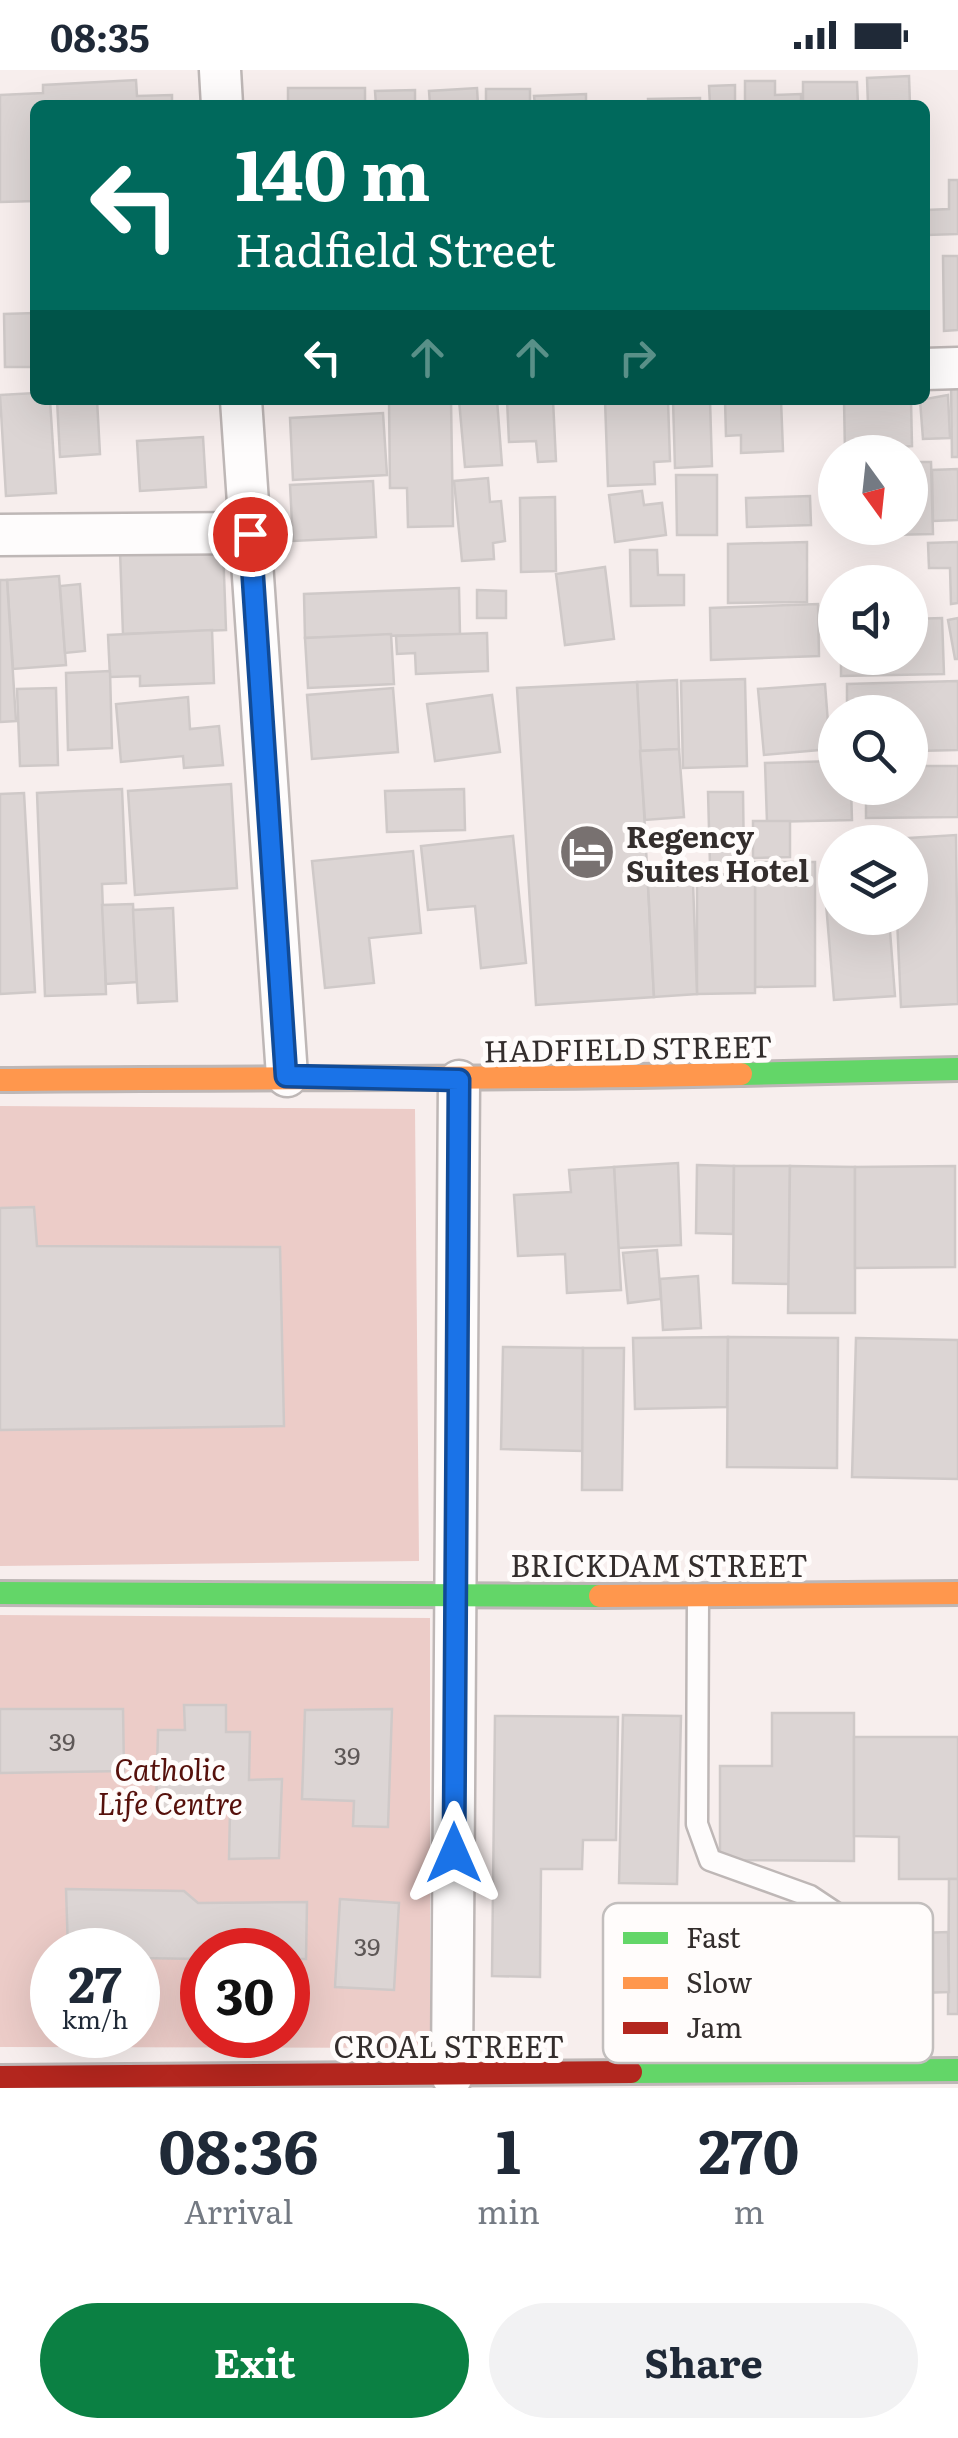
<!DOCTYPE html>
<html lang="en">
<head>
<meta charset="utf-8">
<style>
	body { margin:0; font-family:Literata,serif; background:#f2f2f3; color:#1f2937; height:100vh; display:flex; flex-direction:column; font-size:38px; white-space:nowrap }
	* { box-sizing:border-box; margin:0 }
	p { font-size:32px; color:#747a83 }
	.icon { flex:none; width:55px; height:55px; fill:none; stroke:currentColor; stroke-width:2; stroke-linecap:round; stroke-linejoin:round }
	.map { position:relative; height:2018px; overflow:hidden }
	.drawer { display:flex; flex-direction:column; background:#fff; flex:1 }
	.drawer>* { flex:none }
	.hud { position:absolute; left:30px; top:30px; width:900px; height:305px; border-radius:15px; box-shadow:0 10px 40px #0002; background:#00695c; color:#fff; overflow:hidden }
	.needle { width:65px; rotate:165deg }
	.buttons { position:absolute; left:818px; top:365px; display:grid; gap:20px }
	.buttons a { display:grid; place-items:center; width:110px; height:110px; border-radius:50%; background:#fff; box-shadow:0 10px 40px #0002; font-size:50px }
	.speed { position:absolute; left:30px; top:1858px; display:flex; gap:20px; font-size:50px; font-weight:700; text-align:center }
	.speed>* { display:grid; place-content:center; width:130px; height:130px; border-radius:50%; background:#fff; box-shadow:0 10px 40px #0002; line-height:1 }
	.speed small { font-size:25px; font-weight:400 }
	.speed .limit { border:15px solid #d22; background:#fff; color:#111 }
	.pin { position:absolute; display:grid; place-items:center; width:85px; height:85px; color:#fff; margin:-42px; border:5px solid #fff; border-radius:50%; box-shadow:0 2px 10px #0007 }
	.me { position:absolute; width:110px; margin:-55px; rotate:0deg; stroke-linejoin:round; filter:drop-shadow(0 0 8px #0008) }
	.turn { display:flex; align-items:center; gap:35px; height:210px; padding:0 40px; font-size:45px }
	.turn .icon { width:130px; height:130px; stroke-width:2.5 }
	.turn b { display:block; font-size:70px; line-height:85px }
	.lanes { display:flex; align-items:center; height:95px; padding:0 40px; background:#0003; justify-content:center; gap:50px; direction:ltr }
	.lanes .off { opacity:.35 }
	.eta { display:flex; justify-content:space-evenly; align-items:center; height:170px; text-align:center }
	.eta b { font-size:60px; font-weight:700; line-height:70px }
	.primary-button { display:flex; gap:20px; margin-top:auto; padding:20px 40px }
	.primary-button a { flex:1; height:115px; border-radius:60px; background:#0b8043; color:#fff; font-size:40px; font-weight:700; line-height:115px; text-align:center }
	.primary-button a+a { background:#f2f2f3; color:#1f2937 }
	.status { display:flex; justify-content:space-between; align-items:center; height:70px; padding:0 50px; background:#fff; direction:ltr }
	.status svg { height:28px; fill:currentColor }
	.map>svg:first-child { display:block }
</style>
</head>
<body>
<div class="status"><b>08:35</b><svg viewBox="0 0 49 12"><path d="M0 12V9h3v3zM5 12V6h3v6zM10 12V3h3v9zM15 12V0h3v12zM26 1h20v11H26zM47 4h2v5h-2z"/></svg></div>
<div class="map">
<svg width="958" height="2018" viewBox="0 0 958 2018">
	<rect width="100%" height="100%" fill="#f7eeed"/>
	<!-- green -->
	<g fill="#ecccc8" fill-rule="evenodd">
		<path d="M0 1036 415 1039 419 1491 0 1496V1360L284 1355 280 1177 37 1176 34 1138H0Z"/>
		<path d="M0 1545 430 1548V1978L0 1977ZM52 1880H138V1965H52ZM202 1880H288V1965H202Z"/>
	</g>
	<!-- building -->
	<g fill="#dcd5d4" stroke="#cfc9c8" stroke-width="2.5">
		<path d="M909 6 910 35H868L867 8Z"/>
		<path d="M136 10 137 26 172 25V35H35V131L0 132V25L43 23V15Z"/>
		<path d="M745 11H775V25L801 24V35H745Z"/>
		<path d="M803 12H857L858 35H803Z"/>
		<path d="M735 15V35H710L709 16Z"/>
		<rect x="288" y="18" width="77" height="17"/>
		<path d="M477 18 478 35H430L429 21Z"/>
		<rect x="486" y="19" width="44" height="16"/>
		<path d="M415 20V35H376L375 21Z"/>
		<path d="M586 24V35H535L534 26Z"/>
		<path d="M700 28V35H648V29Z"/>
		<path d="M949 110H958V164L927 165V140L949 139Z"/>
		<path d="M943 186H958V260L944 261Z"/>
		<path d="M35 243V297H5L4 244Z"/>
		<path d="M951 312H958V387H952Z"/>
		<path d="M35 323V330H50L56 423 6 426 0 325Z"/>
		<path d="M948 325 950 368 923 369 920 330Z"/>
		<path d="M57 330H97L100 384 60 387Z"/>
		<path d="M389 330H451L453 456 408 457 407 418H390Z"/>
		<path d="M459 330H497L502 395 465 397Z"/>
		<path d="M507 330H553L556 391 538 392 536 371 509 372Z"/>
		<path d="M605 330H668L670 391 654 392 655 414 608 416Z"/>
		<path d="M673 330H710L712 396 675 398Z"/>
		<path d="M725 330H781L783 381 741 383V365L726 366Z"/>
		<path d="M844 330H911L912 376 900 377V382H845Z"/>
		<path d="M383 343 387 405 293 410 290 348Z"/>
		<path d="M203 367 206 417 140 421 137 371Z"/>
		<path d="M910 392H931L933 464 888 465V458H910Z"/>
		<path d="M958 399V450L933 451 932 400Z"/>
		<path d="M676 405H717V465H677Z"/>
		<path d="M488 408 490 432 501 431 505 471 493 473 494 489 462 491 454 411Z"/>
		<path d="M373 411 376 467 293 471 290 415Z"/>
		<path d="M642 421 644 435 662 433 666 465 615 472 609 425Z"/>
		<path d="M810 426 811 455 747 457 746 428Z"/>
		<path d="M555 427 556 501 521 502 520 428Z"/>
		<path d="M807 472V532L728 533V474Z"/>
		<path d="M958 472V533L951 534 950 498H929L928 473Z"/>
		<path d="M223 477 226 560 123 564 120 481Z"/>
		<path d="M630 480H657L658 505H684V535L631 536Z"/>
		<path d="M605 497 614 569 565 575 556 504Z"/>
		<path d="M59 506 66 595 13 599 7 510Z"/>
		<path d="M0 510H7L16 651 0 652Z"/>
		<path d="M80 514 85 581 65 583 60 516Z"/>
		<path d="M459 518 460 564 305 568 304 524Z"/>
		<path d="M477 520 506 521V548H477Z"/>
		<path d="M818 534 819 586 711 590 710 538Z"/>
		<path d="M942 548 944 604 841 606V588H910V549Z"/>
		<path d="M958 548V589H955L948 550Z"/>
		<path d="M212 560 214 613 140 616V606L110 607 108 565Z"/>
		<path d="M487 563 488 601 416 604 415 583 397 584 396 566Z"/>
		<path d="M391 564 394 614 308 618 305 568Z"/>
		<path d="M110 601 112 678 68 680 66 603Z"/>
		<path d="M745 609 747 696 683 698 681 611Z"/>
		<path d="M677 610 679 679 640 681 637 612Z"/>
		<path d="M958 611V680L915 681 914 696H958V747L866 748V718H910V642H847V614Z"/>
		<path d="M637 612 654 927 536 935 517 618Z"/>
		<path d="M825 614 830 679 764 685 758 619Z"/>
		<path d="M56 618 58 695 20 696 17 619Z"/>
		<path d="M393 618 398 682 312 689 307 625Z"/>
		<path d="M492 625 500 682 435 691 427 634Z"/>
		<path d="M188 627 190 659 219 656 223 695 184 698 183 686 121 692 116 634Z"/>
		<path d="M679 679 684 747 645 750 640 681Z"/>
		<path d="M835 691V718H851L852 750 767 752 765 693Z"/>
		<path d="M231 714 237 818 135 825 128 721Z"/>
		<path d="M122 719 126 813 102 814 106 924 45 926 37 723Z"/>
		<path d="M464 719 465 760 387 762 385 721Z"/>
		<path d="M708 722H743L744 795H710Z"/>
		<path d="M24 723 35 922 0 924V724Z"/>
		<path d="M753 751H790V787L753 788Z"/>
		<path d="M956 765 958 934 901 937 897 848H910V772H893V769Z"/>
		<path d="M513 766 526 893 481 898 475 836 428 840 421 776Z"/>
		<path d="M413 781 421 863 369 868 374 913 325 918 312 791Z"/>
		<path d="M755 792H815V916L755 917Z"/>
		<path d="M755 804V923L697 924V805Z"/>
		<path d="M693 812 697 924 654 927 648 814Z"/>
		<path d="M835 820V848H889L895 926 834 930 825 821Z"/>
		<path d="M133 834 137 912 106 914 102 835Z"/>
		<path d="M173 838 177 931 138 933 133 840Z"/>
		<path d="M678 1093 681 1175 618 1178 614 1097Z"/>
		<path d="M697 1095 734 1096 733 1164 696 1163Z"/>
		<path d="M734 1096H790L789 1214 733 1213Z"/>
		<path d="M790 1096 855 1097V1243H788Z"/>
		<path d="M955 1096V1197L855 1198V1097Z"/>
		<path d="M614 1097 621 1220 567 1223 565 1184 518 1186 514 1125 571 1122 569 1100Z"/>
		<path d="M34 1137 37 1176 280 1177 284 1356 0 1360V1138Z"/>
		<path d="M657 1180 661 1229 628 1233 623 1183Z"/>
		<path d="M698 1206 701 1258 663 1260 660 1209Z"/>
		<path d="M728 1267 727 1337 635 1339 633 1268Z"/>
		<path d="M728 1267 838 1268 837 1398 727 1397Z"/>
		<path d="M856 1268 958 1270V1409L852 1407Z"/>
		<path d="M503 1277 583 1278V1381L501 1379Z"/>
		<path d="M583 1278H624L622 1420H582Z"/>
		<path d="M184 1635H226V1662H250L249 1710 282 1709 279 1788 229 1789 230 1741 156 1740 158 1660H185Z"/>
		<path d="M0 1639H123L124 1701 0 1703Z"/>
		<path d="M392 1639 388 1757 353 1756 354 1731 302 1729 305 1640Z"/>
		<path d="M772 1643H854V1791L720 1790V1696H772Z"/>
		<path d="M623 1645 681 1646 677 1814 619 1813Z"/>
		<path d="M495 1646 618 1647 616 1770H583L582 1799H541L540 1907 492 1906Z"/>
		<path d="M854 1667H958V1809H899V1767L854 1766Z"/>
		<path d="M949 1809H958V1944H948Z"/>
		<path d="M66 1819 184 1821 198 1833 307 1832 306 1889H288V1880H202V1889L138 1888V1880H68Z"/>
		<path d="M340 1829 399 1833 394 1920 335 1917Z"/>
		<path d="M948 1862 949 1922 920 1923V1863Z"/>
	</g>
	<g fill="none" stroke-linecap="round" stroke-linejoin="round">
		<!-- lane casing -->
		<g stroke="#beb7b6" stroke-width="25">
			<path id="lane" d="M698 1529 697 1754 710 1790 810 1826 843 1848 876 1878 892 1907 894 1999"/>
		</g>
		<!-- street casing -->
		<g stroke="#beb7b6" stroke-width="45">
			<g id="street">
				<path d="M220 0 222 35"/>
				<path d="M925 299 958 298"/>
				<path d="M241 330 287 1006"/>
				<path d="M0 465 250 463"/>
				<path d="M452 2006 459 1011"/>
			</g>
		</g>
		<!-- fast casing -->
		<g stroke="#beb7b6" stroke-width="28">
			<g id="fast">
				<path d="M741 1004 958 999"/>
				<path d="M0 1523 600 1526"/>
				<path d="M631 2002 958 2000"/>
			</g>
		</g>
		<!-- slow casing -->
		<g stroke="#beb7b6" stroke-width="28">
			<g id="slow">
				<path d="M0 1010C247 1007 494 1010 741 1004"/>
				<path d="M600 1526 958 1523"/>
			</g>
		</g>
		<!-- jam casing -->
		<g stroke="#beb7b6" stroke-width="28">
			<path id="jam" d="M0 2007 631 2002"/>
		</g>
		<!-- lane -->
		<use href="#lane" stroke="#fefcfc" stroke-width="20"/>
		<!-- street -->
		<use href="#street" stroke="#fefcfc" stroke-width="40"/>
		<!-- fast -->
		<use href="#fast" stroke="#63d668" stroke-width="22"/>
		<!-- slow -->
		<use href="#slow" stroke="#ff974d" stroke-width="22"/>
		<!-- jam -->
		<use href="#jam" stroke="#b3261e" stroke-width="22"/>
	</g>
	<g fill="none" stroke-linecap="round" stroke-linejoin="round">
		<!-- route casing -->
		<g stroke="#114b97" stroke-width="25">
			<path id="route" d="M250 464 286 1006 459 1010 454 1783"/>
		</g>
		<!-- route -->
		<use href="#route" stroke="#1a73e8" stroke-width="18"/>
	</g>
	<!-- icons -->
	<defs>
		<g id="hotel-disc" transform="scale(2.875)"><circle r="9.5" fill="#787170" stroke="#fffcfb"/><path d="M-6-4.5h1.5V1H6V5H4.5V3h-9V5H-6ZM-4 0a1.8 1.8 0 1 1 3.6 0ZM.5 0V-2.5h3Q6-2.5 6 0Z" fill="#fff"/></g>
	</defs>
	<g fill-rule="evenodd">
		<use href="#hotel-disc" x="587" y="782"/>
	</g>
	<g text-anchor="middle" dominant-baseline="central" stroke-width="10" stroke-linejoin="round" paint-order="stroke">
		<!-- number labels -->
		<g font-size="25" fill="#5e5857">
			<text x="62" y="1670">39</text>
			<text x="347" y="1684">39</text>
			<text x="367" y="1875">39</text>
		</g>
		<!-- poi labels -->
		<g font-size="30" font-weight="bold" fill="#342e2d" stroke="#fffcfb" text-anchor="start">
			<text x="626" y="765">Regency<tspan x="626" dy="34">Suites Hotel</tspan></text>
		</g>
		<!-- street labels -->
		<g font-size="30" fill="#342e2d" stroke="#fffcfb">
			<text transform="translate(628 977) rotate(-1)">HADFIELD STREET</text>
			<text x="659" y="1494">BRICKDAM STREET</text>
			<text x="449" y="1975">CROAL STREET</text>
		</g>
		<!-- park labels -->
		<g font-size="30" font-style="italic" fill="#56100b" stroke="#fffcfb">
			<text x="170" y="1698">Catholic<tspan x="170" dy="34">Life Centre</tspan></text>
		</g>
	</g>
	<!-- legend -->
	<rect x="603" y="1833" width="330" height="160" rx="15" fill="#fffcfb" stroke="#c2bebd" stroke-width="2.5"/>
	<rect x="623" y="1862" width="45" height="12" fill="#63d668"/>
	<rect x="623" y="1907" width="45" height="12" fill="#ff974d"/>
	<rect x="623" y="1952" width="45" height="12" fill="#b3261e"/>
	<g font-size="28" fill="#342e2d">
		<text x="686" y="1878">Fast</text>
		<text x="686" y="1923">Slow</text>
		<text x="686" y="1968">Jam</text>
	</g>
</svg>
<div class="buttons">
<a><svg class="needle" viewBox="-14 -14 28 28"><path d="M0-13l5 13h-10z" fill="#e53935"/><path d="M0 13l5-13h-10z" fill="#747a83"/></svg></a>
<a><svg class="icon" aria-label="sound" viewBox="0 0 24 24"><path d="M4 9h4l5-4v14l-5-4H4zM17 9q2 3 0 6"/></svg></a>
<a><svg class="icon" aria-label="search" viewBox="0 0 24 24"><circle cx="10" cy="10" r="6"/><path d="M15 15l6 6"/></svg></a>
<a><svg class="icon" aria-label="layers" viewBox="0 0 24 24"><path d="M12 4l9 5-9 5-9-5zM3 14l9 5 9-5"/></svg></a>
</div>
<div class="speed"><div>27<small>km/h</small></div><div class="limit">30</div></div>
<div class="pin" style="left:250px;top:464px;background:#d93025"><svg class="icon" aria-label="arrive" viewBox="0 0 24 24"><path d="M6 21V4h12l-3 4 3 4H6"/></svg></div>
<svg class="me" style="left:454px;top:1783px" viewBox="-20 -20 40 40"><path d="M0-17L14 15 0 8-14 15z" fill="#1a73e8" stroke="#fff" stroke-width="4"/></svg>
<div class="hud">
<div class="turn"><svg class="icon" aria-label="left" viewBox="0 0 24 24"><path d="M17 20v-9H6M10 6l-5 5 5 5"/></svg><div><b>140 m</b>Hadfield Street</div></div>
<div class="lanes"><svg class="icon" aria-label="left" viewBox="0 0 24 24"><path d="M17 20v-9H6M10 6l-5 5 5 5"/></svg><svg class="icon off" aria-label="ahead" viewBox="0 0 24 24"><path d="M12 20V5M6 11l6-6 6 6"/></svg><svg class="icon off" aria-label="ahead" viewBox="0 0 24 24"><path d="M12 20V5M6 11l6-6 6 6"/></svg><svg class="icon off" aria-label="right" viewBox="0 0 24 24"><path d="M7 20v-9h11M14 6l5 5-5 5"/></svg></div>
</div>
</div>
<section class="drawer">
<div class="eta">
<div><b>08:36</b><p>Arrival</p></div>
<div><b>1</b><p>min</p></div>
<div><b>270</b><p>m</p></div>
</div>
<div class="primary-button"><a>Exit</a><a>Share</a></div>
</section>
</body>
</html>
